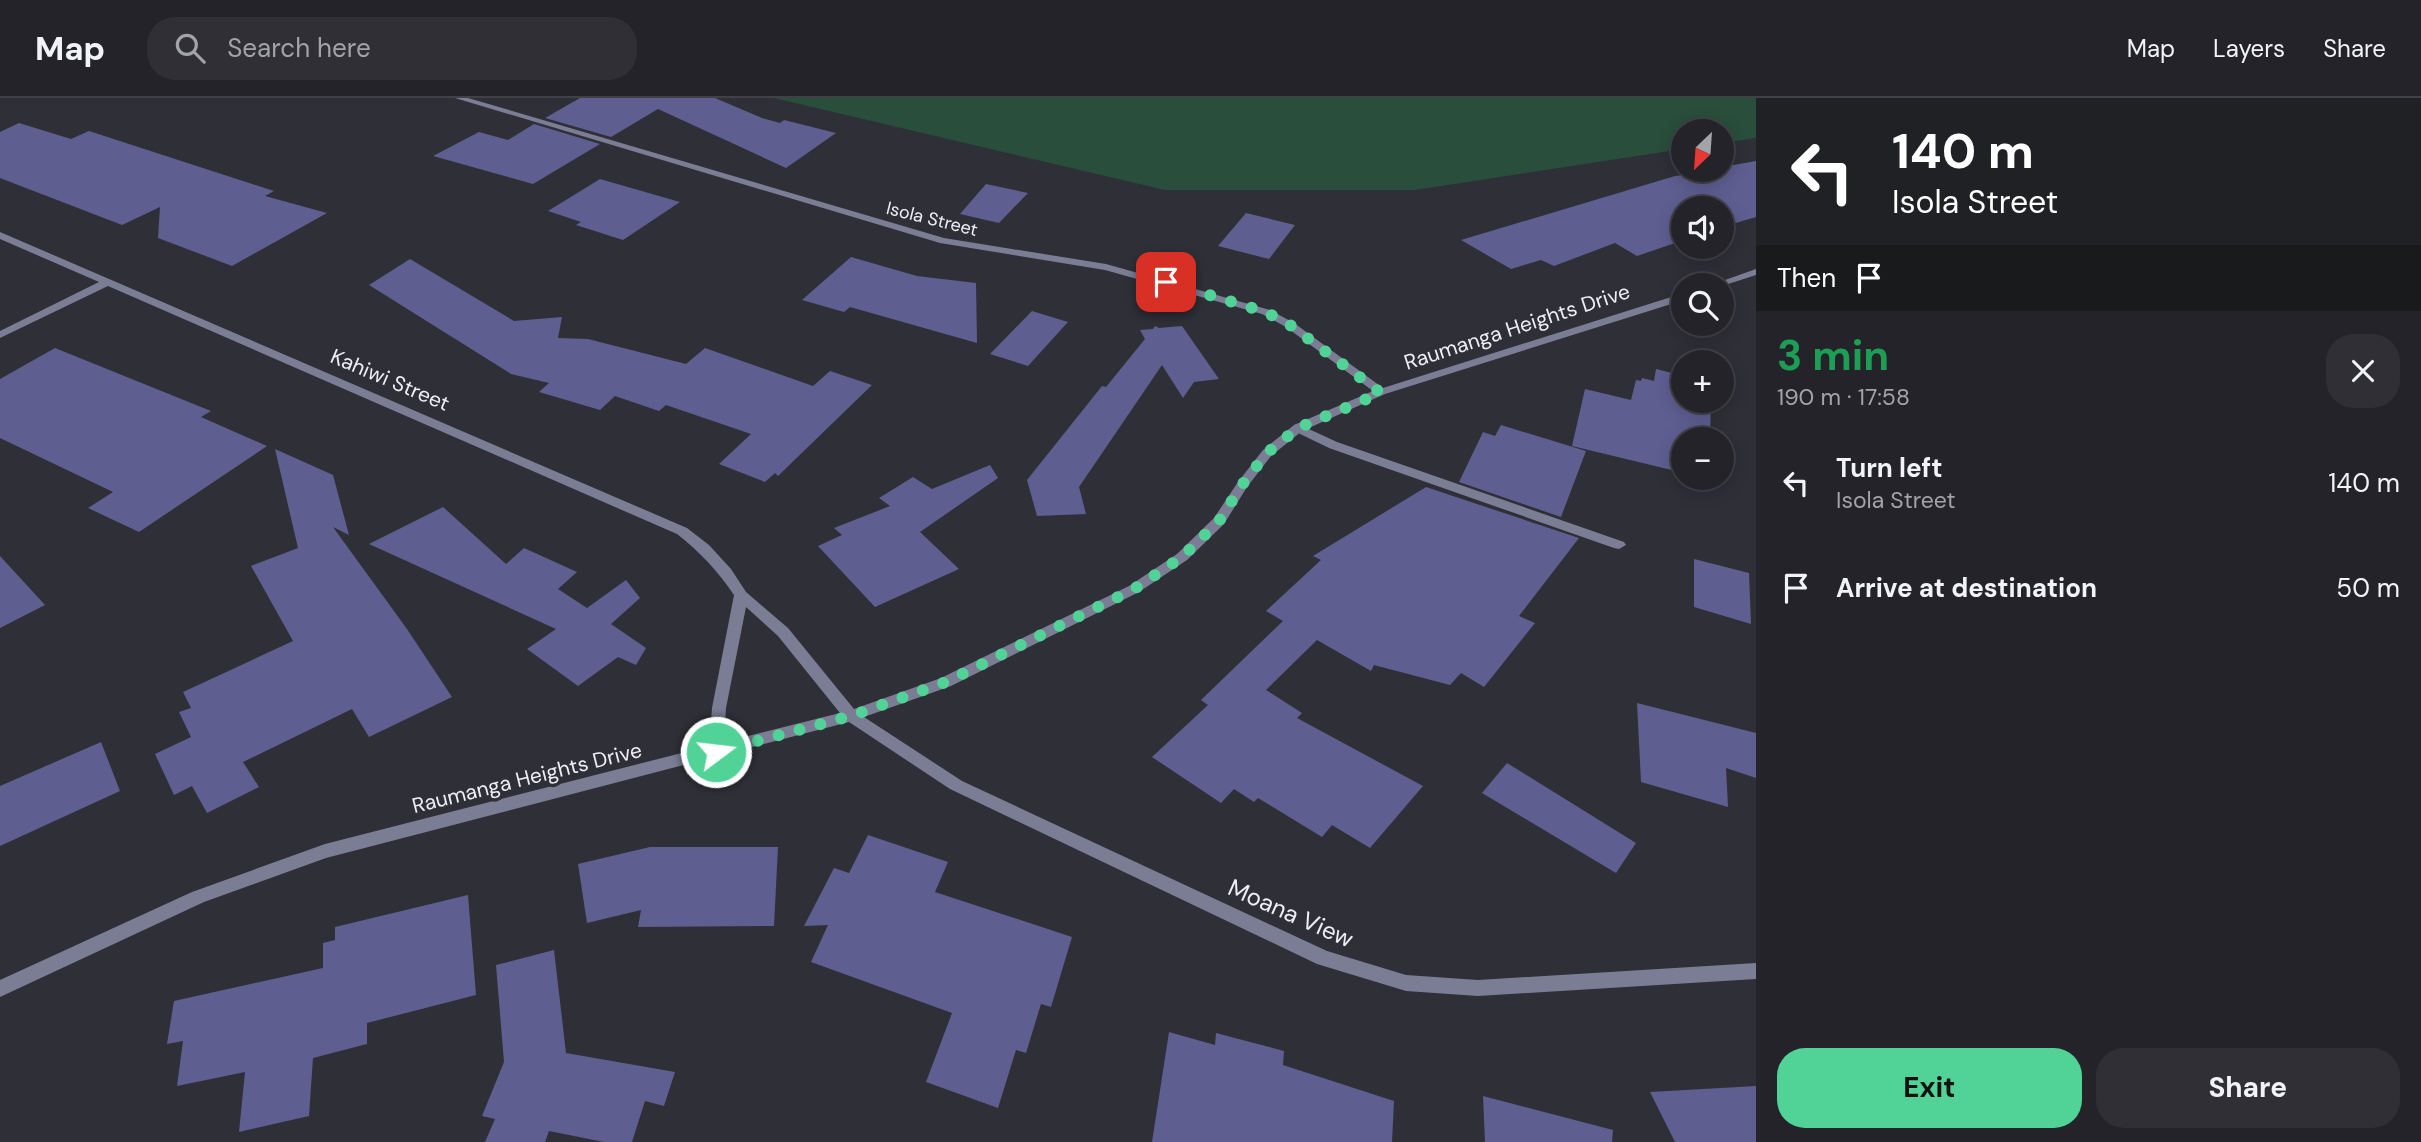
<!DOCTYPE html>
<html lang="en">
<head>
<meta charset="utf-8">
<style>
	body { margin:0; font-family:"DM Sans",sans-serif; background:#2f2f35; color:#f1f3f6; height:100vh; display:flex; flex-direction:column; font-size:26px; white-space:nowrap }
	* { box-sizing:border-box; margin:0 }
	p { font-size:23px; color:#a3a4a8 }
	.icon { flex:none; width:38px; height:38px; fill:none; stroke:currentColor; stroke-width:2; stroke-linecap:round; stroke-linejoin:round }
	.map { position:relative; flex:1; overflow:hidden }
	.details { display:flex; flex-direction:column; background:#232329; width:665px }
	.details>* { flex:none }
	.guide { background:#202124; color:#fff; overflow:hidden }
	.needle { width:46px; rotate:205deg }
	.controls { position:absolute; left:1671px; top:21px; display:grid; gap:14px }
	.controls a { display:grid; place-items:center; width:63px; height:63px; border-radius:50%; background:#232329; box-shadow:0 4px 18px #0003,0 0 0 2px #404046; font-size:35px }
	.pin { position:absolute; display:grid; place-items:center; width:60px; height:60px; color:#fff; margin:-30px; border-radius:14px; box-shadow:0 4px 10px #0006 }
	.me { position:absolute; width:77px; margin:-38px; rotate:75deg; stroke-linejoin:round; filter:drop-shadow(0 0 5px #0008) }
	.turn { display:flex; align-items:center; gap:24px; height:147px; padding:0 21px; font-size:32px }
	.turn .icon { width:91px; height:91px; stroke-width:2.5 }
	.turn b { display:block; font-size:49px; line-height:60px }
	.then { display:flex; align-items:center; height:66px; padding:0 21px; background:#0003; gap:14px; font-size:26px }
	.round { display:grid; place-items:center; flex:none; width:74px; height:74px; border-radius:28px; background:#2f2f35 }
	.summary { display:flex; align-items:center; justify-content:space-between; height:119px; padding:0 21px }
	h1 { font-size:42px; font-weight:700; line-height:52px; color:#1e9e55 }
	.cta { display:flex; gap:14px; margin-top:auto; padding:14px 21px }
	.cta a { flex:1; height:80px; border-radius:28px; background:#51d398; color:#111; font-size:28px; font-weight:700; line-height:80px; text-align:center }
	.cta a+a { background:#2f2f35; color:#f1f3f6 }
	ul { padding:0; list-style:none }
	li { display:flex; align-items:center; gap:21px; height:105px; padding:0 21px }
	li div { flex:1 }
	li b { display:block; font-size:26px }
	li em { font-style:normal }
	header { display:flex; align-items:center; gap:42px; box-sizing:border-box; height:98px; padding:0 35px; background:#232329; border-bottom:2px solid #404046 }
	header strong { font-size:33px }
	nav { display:flex; gap:38px; margin-inline-start:auto; font-size:24px }
	.search { width:490px; height:63px; background:#2f2f35; display:flex; align-items:center; gap:18px; box-sizing:border-box; padding:0 24px; border-radius:28px; color:#a3a4a8; font-size:26px }
	main { display:flex; flex:1; min-height:0 }
	.map>svg:first-child { display:block }
</style>
</head>
<body>
<header>
<strong>Map</strong>
<div class="search"><svg class="icon" aria-label="search" viewBox="0 0 24 24"><circle cx="10" cy="10" r="6"/><path d="M15 15l6 6"/></svg>Search here</div>
<nav><a>Map</a><a>Layers</a><a>Share</a></nav>
</header>
<main>
<div class="map">
<svg width="1756" height="1044" viewBox="0 0 1756 1044">
	<rect width="100%" height="100%" fill="#2f2f37"/>
	<!-- green -->
	<path fill="#294e3b" d="M774 0H1756V40L1722 45V33H1684L1683 51 1415 92H1165Z"/>
	<!-- building -->
	<g fill="#5e5e91">
		<path d="M580 0H715L762 20 780 25 784 22 836 35 786 70 658 11 611 39 545 20Z"/>
		<path d="M19 25 71 41 89 33 274 93 265 98 327 115 232 168 158 140 160 109 122 127 0 80V34Z"/>
		<path d="M534 26 600 46 533 86 433 58 479 34 508 42Z"/>
		<path d="M1756 63V119L1722 129V110H1684V142L1637 158 1615 145 1554 168 1541 162 1511 171 1461 142 1675 78 1722 72V69Z"/>
		<path d="M600 81 680 104 623 142 576 127 581 124 548 113Z"/>
		<path d="M986 86 1028 95 999 125 960 116Z"/>
		<path d="M1246 115 1295 127 1269 161 1218 148Z"/>
		<path d="M851 159 917 178 976 185 977 245 850 209 844 214 802 202Z"/>
		<path d="M410 161 514 223 562 219 558 240 588 241 686 266 705 250 813 288 830 273 872 287 778 378 775 375 765 384 719 366 751 336 666 307 659 313 615 298 600 312 539 294 549 285 511 276 369 187Z"/>
		<path d="M1032 213 1068 224 1028 268 990 256Z"/>
		<path d="M1155 228 1159 230 1182 228 1219 281 1194 284 1183 300 1162 267 1079 389 1086 416 1037 418 1027 382 1102 288 1106 289 1145 241 1140 232 1153 231Z"/>
		<path d="M55 250 211 313 201 319 267 348 139 434 88 410 113 394 0 340V281Z"/>
		<path d="M1656 271 1684 278V303H1711L1710 341H1684V375L1572 348 1585 291 1631 302 1636 282 1641 283 1642 280 1654 283Z"/>
		<path d="M1501 327 1586 353 1561 419 1459 384 1483 334 1495 338Z"/>
		<path d="M275 351 333 377 349 437 333 429 407 531 452 599 369 639 352 611 243 664 259 689 207 715 192 688 174 697 155 656 191 639 179 614 191 610 183 594 293 543 251 468 298 450Z"/>
		<path d="M990 367 998 380 920 434 959 471 875 509 818 448 842 437 834 430 890 408 879 400 913 379 932 391Z"/>
		<path d="M1426 389 1579 440 1519 518 1535 525 1484 589 1461 575 1450 587 1374 567 1371 573 1317 542 1266 592 1302 615 1297 620 1423 688 1370 750 1332 727 1322 739 1258 700 1254 704 1234 691 1221 705 1152 659 1208 607 1201 602 1283 523 1266 513 1321 462 1313 458Z"/>
		<path d="M443 409 506 466 524 450 577 474 558 491 587 510 626 482 640 500 611 526 646 550 636 567 618 559 578 588 527 551 556 531 369 446Z"/>
		<path d="M0 458 45 507 0 530Z"/>
		<path d="M1694 461 1749 475 1751 526 1694 509Z"/>
		<path d="M1637 605 1756 635V680L1726 670 1728 709 1641 684Z"/>
		<path d="M101 644 120 693 0 748V688Z"/>
		<path d="M1507 665 1636 745 1616 775 1482 695Z"/>
		<path d="M868 737 948 764 935 794 1072 839 1051 909 1041 906 1026 955 1016 952 998 1010 926 984 952 915 811 864 828 827 804 828 834 770 849 775Z"/>
		<path d="M650 749H778L774 828 638 829 641 812 587 825 578 766Z"/>
		<path d="M468 797 476 897 367 925V946L313 960 309 1018 239 1034 245 974 177 988 183 943 167 946 174 903 323 870V845L335 842V829Z"/>
		<path d="M554 852 566 955 675 974 664 1008 645 1003 632 1044H604L549 1033 545 1044H485L495 1021 482 1018 504 964 496 867Z"/>
		<path d="M1169 934 1215 947 1216 935 1284 953 1283 967 1394 1003 1392 1044H1152Z"/>
		<path d="M1756 988V1044H1675L1650 994Z"/>
		<path d="M1483 998 1613 1032 1612 1044H1485Z"/>
	</g>
	<g fill="none" stroke-linecap="round" stroke-linejoin="round">
		<!-- service -->
		<path fill="#7b7d95" fill-rule="evenodd" d="M1298 326 1337 344 1624 444 1626 447 1619 451 1614 450 1329 350 1294 333V327Z"/>
		<!-- minor -->
		<g fill="#7b7d95" fill-rule="evenodd">
			<path d="M455 0H468L944 140 1106 166 1270 212 1294 225 1383 290 1684 195V202L1385 296 1302 333 1271 358 1247 389 1224 426 1187 462 1139 494 951 588 864 619 962 683 1327 853 1406 877 1478 882 1756 865V881L1478 898 1406 893 1317 866 950 691 849 624 326 760 204 804 0 899V882L192 794 325 746 709 648 712 610 734 497C718 473 700 454 677 436L108 188 0 240V233L99 184 0 141V134L687 430 709 447 731 471 746 494 788 530 854 611 941 580 1129 488 1177 456 1214 420 1238 384 1263 352 1294 327 1373 293 1286 229 1262 216 1105 172 940 145ZM746 509 778 538 840 615 724 644 726 610Z"/>
			<path d="M1756 171V177L1722 188 1711 187Z"/>
		</g>
	</g>
	<g fill="none" stroke-linecap="round" stroke-linejoin="round">
		<!-- route -->
		<path stroke="#51d398" stroke-width="12" stroke-dasharray="0 21.6" d="M716 654 851 618 946 584 1134 491 1182 459 1219 423 1242 387 1267 355 1298 330 1381 295 1290 227 1266 214 1166 184"/>
	</g>
	<g text-anchor="middle" dominant-baseline="central" stroke-width="7" stroke-linejoin="round" paint-order="stroke">
		<!-- far-street labels -->
		<g font-size="18" fill="#eeeff4" stroke="#2f2f37">
			<text transform="translate(932 121) rotate(14)">Isola Street</text>
		</g>
		<!-- street labels -->
		<g font-size="21" fill="#eeeff4" stroke="#2f2f37">
			<text transform="translate(1517 229) rotate(-18)">Raumanga Heights Drive</text>
			<text transform="translate(390 282) rotate(23)">Kahiwi Street</text>
			<text transform="translate(527 680) rotate(-14)">Raumanga Heights Drive</text>
		</g>
		<!-- near-street labels -->
		<g font-size="24" fill="#eeeff4" stroke="#2f2f37">
			<text transform="translate(1291 815) rotate(24)">Moana View</text>
		</g>
	</g>
</svg>
<div class="controls">
<a><svg class="needle" viewBox="-14 -14 28 28"><path d="M0-13l5 13h-10z" fill="#e53935"/><path d="M0 13l5-13h-10z" fill="#a3a4a8"/></svg></a>
<a><svg class="icon" aria-label="sound" viewBox="0 0 24 24"><path d="M4 9h4l5-4v14l-5-4H4zM17 9q2 3 0 6"/></svg></a>
<a><svg class="icon" aria-label="search" viewBox="0 0 24 24"><circle cx="10" cy="10" r="6"/><path d="M15 15l6 6"/></svg></a>
<a>+</a>
<a>−</a>
</div>
<div class="pin" style="left:1166px;top:184px;background:#d93025"><svg class="icon" aria-label="arrive" viewBox="0 0 24 24"><path d="M6 21V4h12l-3 4 3 4H6"/></svg></div>
<svg class="me" style="left:716px;top:654px" viewBox="-20 -20 40 40"><circle r="17" fill="#51d398" stroke="#fff" stroke-width="3"/><path d="M0-11L8 9 0 5-8 9z" fill="#fff"/></svg>
</div>
<section class="details">
<div class="guide">
<div class="turn"><svg class="icon" aria-label="left" viewBox="0 0 24 24"><path d="M17 20v-9H6M10 6l-5 5 5 5"/></svg><div><b>140 m</b>Isola Street</div></div>
<div class="then">Then<svg class="icon" aria-label="arrive" viewBox="0 0 24 24"><path d="M6 21V4h12l-3 4 3 4H6"/></svg></div>
</div>
<div class="summary"><div><h1>3 min</h1><p>190 m · 17:58</p></div><a class="round"><svg class="icon" aria-label="close" viewBox="0 0 24 24"><path d="M6 6l12 12M18 6L6 18"/></svg></a></div>
<ul>
<li><svg class="icon" aria-label="left" viewBox="0 0 24 24"><path d="M17 20v-9H6M10 6l-5 5 5 5"/></svg><div><b>Turn left</b><p>Isola Street</p></div><em>140 m</em></li>
<li><svg class="icon" aria-label="arrive" viewBox="0 0 24 24"><path d="M6 21V4h12l-3 4 3 4H6"/></svg><div><b>Arrive at destination</b></div><em>50 m</em></li>
</ul>
<div class="cta"><a>Exit</a><a>Share</a></div>
</section>
</main>
</body>
</html>
